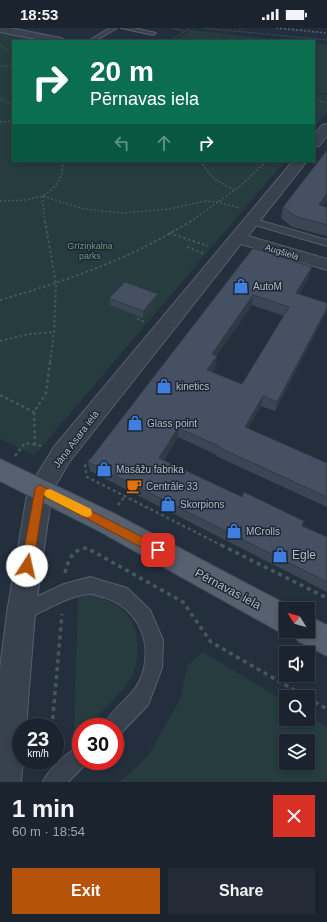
<!DOCTYPE html>
<html lang="en">
<head>
<meta charset="utf-8">
<style>
	body { margin:0; font-family:Arial,sans-serif; background:#242b36; color:#f1f3f6; height:100vh; display:flex; flex-direction:column; font-size:15px; white-space:nowrap }
	* { box-sizing:border-box; margin:0 }
	p { font-size:13px; color:#a0a4aa }
	.icon { flex:none; width:22px; height:22px; fill:none; stroke:currentColor; stroke-width:2; stroke-linecap:round; stroke-linejoin:round }
	.map { position:relative; height:754px; overflow:hidden }
	.side { display:flex; flex-direction:column; background:#1b232e; flex:1 }
	.side>* { flex:none }
	.top-card { position:absolute; left:12px; top:12px; width:303px; height:122px; border-radius:0px; box-shadow:0 2px 6px #0003,0 0 0 1px #39404a; background:#0b6e4f; color:#fff; overflow:hidden }
	.needle { width:26px; rotate:307deg }
	.buttons { position:absolute; left:279px; top:574px; display:grid; gap:8px }
	.buttons a { display:grid; place-items:center; width:36px; height:36px; border-radius:0px; background:#1b232e; box-shadow:0 2px 6px #0003,0 0 0 1px #39404a; font-size:20px }
	.speed { position:absolute; left:12px; top:690px; display:flex; gap:8px; font-size:20px; font-weight:700; text-align:center }
	.speed>* { display:grid; place-content:center; width:52px; height:52px; border-radius:50%; background:#1b232e; box-shadow:0 2px 6px #0003,0 0 0 1px #39404a; line-height:1 }
	.speed small { font-size:10px; font-weight:400 }
	.speed .limit { border:6px solid #d22; background:#fff; color:#111 }
	.pin { position:absolute; display:grid; place-items:center; width:34px; height:34px; color:#fff; margin:-17px; border-radius:8px; box-shadow:0 2px 6px #0006 }
	.me { position:absolute; width:44px; margin:-22px; rotate:10deg; stroke-linejoin:round; filter:drop-shadow(0 0 3px #0008) }
	.turn { display:flex; align-items:center; gap:14px; height:84px; padding:0 12px; font-size:18px }
	.turn .icon { width:52px; height:52px; stroke-width:2.5 }
	.turn b { display:block; font-size:28px; line-height:34px }
	.lanes { display:flex; align-items:center; height:38px; padding:0 12px; background:#0003; justify-content:center; gap:20px; direction:ltr }
	.lanes .off { opacity:.35 }
	.round { display:grid; place-items:center; flex:none; width:42px; height:42px; border-radius:0px; background:#242b36 }
	.overview { display:flex; align-items:center; justify-content:space-between; height:68px; padding:0 12px }
	h1 { font-size:24px; font-weight:700; line-height:30px }
	.button { display:flex; gap:8px; margin-top:auto; padding:8px 12px }
	.button a { flex:1; height:46px; border-radius:0px; background:#b45309; color:#fff; font-size:16px; font-weight:700; line-height:46px; text-align:center }
	.button a+a { background:#242b36; color:#f1f3f6 }
	.status { display:flex; justify-content:space-between; align-items:center; height:28px; padding:0 20px; background:#1b232e; direction:ltr }
	.status svg { height:11px; fill:currentColor }
	.map>svg:first-child { display:block }
</style>
</head>
<body>
<div class="status"><b>18:53</b><svg viewBox="0 0 49 12"><path d="M0 12V9h3v3zM5 12V6h3v6zM10 12V3h3v9zM15 12V0h3v12zM26 1h20v11H26zM47 4h2v5h-2z"/></svg></div>
<div class="map">
<svg width="327" height="754" viewBox="0 0 327 754">
	<rect width="100%" height="100%" fill="#242f3e"/>
	<!-- green -->
	<g fill="#263c3f" fill-rule="evenodd">
		<path d="M190 2 290 13H175Z"/>
		<path d="M0 4 48 13H13V133H285L34 428 0 411Z"/>
		<path d="M314 16 327 17V64L325 66 314 64Z"/>
		<path d="M314 65 327 67V84L314 99Z"/>
		<path d="M93 566C105 571 118 576 127 586 140 601 141 634 130 651 116 673 93 692 74 706L78 569Z"/>
		<path d="M203 624 286 674V691H308V688L327 699V754H120L148 728 180 671 188 637ZM286 713H308V735H286Z"/>
	</g>
	<g fill="none" stroke-linecap="round" stroke-linejoin="round">
		<!-- service casing -->
		<g stroke="#565f6c" stroke-width="2">
			<g id="service">
				<path d="M110 0H117L95 13H88Z"/>
				<path d="M121 0H134L156 5 153 7Z"/>
				<path d="M251 190 327 212V218L248 195 246 193Z"/>
				<path d="M90 549 127 560 150 582 163 612 162 640 148 677 120 706 115 708V699H103C113 676 138 669 144 640 151 608 134 578 103 569 98 568 93 565 88 566 64 569 43 584 21 594L15 591 12 585 15 579 64 556Z"/>
				<path d="M81 718V733H89L68 754H43C48 742 69 723 81 718Z"/>
			</g>
		</g>
		<!-- minor casing -->
		<g stroke="#565f6c" stroke-width="2">
			<g id="minor">
				<path d="M0 0H10L61 10 66 13H46L0 4Z"/>
				<path d="M327 96V108L319 118 314 119V107L322 97Z"/>
				<path d="M293 133H307L248 208 327 231V242L241 216 70 433 52 463 35 585 26 699H21V733H23L21 754H0V641L7 585 28 461 54 419Z"/>
			</g>
		</g>
		<!-- primary casing -->
		<g stroke="#414a57" stroke-width="2">
			<path id="primary" d="M0 431 115 486 295 581H286V603H308V588L327 597V628L298 613 293 603 286 607 276 602 97 502 0 453Z"/>
		</g>
		<!-- path-far4 -->
		<g stroke="#44595c" stroke-width="1" stroke-dasharray="1.5 1.5" stroke-linecap="butt">
			<path d="M173 0 185 3"/>
			<path d="M203 0 327 12"/>
			<path d="M170 13 190 0"/>
			<path d="M0 17 13 25"/>
			<path d="M0 38H13"/>
			<path d="M0 71 13 78"/>
			<path d="M314 71 327 75"/>
			<path d="M314 84 322 74"/>
		</g>
		<!-- path-far3 -->
		<g stroke="#44595c" stroke-width="1.5" stroke-dasharray="2 2" stroke-linecap="butt">
			<path d="M0 94 13 93"/>
			<path d="M200 133 214 151 234 162"/>
			<path d="M0 173 26 172 42 168 84 181 123 185 169 181 205 173 218 174 240 180"/>
			<path d="M45 194 42 168C57 160 63 150 63 133"/>
			<path d="M190 194 239 159 267 133"/>
		</g>
		<!-- path-far2 -->
		<g stroke="#44595c" stroke-width="2" stroke-dasharray="2.5 2.5" stroke-linecap="butt">
			<path d="M45 193 56 256 54 304 50 335"/>
			<path d="M169 205 208 218"/>
			<path d="M187 219 203 225"/>
			<path d="M0 272C67 253 132 230 191 193"/>
			<path d="M137 291 145 294"/>
			<path d="M0 313 29 306 54 304"/>
		</g>
		<!-- path-far1 -->
		<g stroke="#44595c" stroke-width="2.5" stroke-dasharray="3 3" stroke-linecap="butt">
			<path d="M0 367 34 384"/>
			<path d="M35 417 34 384 46 365 50 334"/>
			<path d="M15 428 25 415 42 418"/>
			<path d="M90 432 85 438 87 449 223 518"/>
			<path d="M118 477 125 468"/>
		</g>
		<!-- path -->
		<g stroke="#44595c" stroke-width="3.5" stroke-dasharray="4 4" stroke-linecap="butt">
			<path d="M221 517 327 570"/>
			<path d="M65 545C68 532 73 521 87 520L183 574 211 614 306 669"/>
			<path d="M308 670 327 681"/>
			<path d="M52 699 62 586"/>
		</g>
		<!-- service -->
		<use href="#service" fill="#38414e" fill-rule="evenodd"/>
		<!-- minor -->
		<use href="#minor" fill="#38414e" fill-rule="evenodd"/>
		<!-- primary -->
		<use href="#primary" fill="#56606e" fill-rule="evenodd"/>
		<!-- rail -->
		<path stroke="#5a6575" stroke-width="1.5" stroke-dasharray="2 2" stroke-linecap="butt" d="M276 0 327 5"/>
	</g>
	<!-- wall -->
	<g fill="#3b4654" fill-rule="evenodd">
		<path d="M327 122V172L323 178 327 179V208L292 199 281 190 283 179Z"/>
		<path d="M253 220 312 239 309 249 299 266 326 285 275 383 261 378 248 400 327 435V479L216 428 217 427 178 409 164 432 327 509V564L90 443 88 434ZM252 277 284 288 242 356 212 344 216 338V328Z"/>
		<path d="M109 270 158 273 143 290 110 277Z"/>
	</g>
	<!-- shaded-wall -->
	<g fill="#303945">
		<path d="M327 165V172L316 188 319 177Z"/>
		<path d="M312 239 309 249 293 275 296 265Z"/>
		<path d="M158 266V273L143 290V283Z"/>
		<path d="M253 267 252 277 211 336 212 326Z"/>
		<path d="M327 280 326 285 275 383 277 374Z"/>
		<path d="M217 328 216 338 207 352V342Z"/>
		<path d="M263 368 261 378 243 408 245 399Z"/>
		<path d="M178 400V409L160 439 159 430Z"/>
	</g>
	<!-- building -->
	<g fill="#455162" stroke="#303945" fill-rule="evenodd">
		<path d="M327 122V165L319 177 327 179V197L295 188 283 179Z"/>
		<path d="M253 220 312 239 296 265 327 275V280L277 374 263 368 245 399 327 435V469L218 419 219 418 178 400 159 430 242 469 244 464 304 493 302 498 327 509V554L88 434ZM253 267 289 279 242 356 207 342 217 328 212 326Z"/>
		<path d="M125 254 158 266 143 283 109 270Z"/>
	</g>
	<!-- route -->
	<path fill="#b45309" stroke="#753606" d="M40 457 162 519 163 522 162 526 158 528 154 526 44 468 33 538 31 542 27 544 23 542 21 538 35 461 37 458Z"/>
	<!-- slow -->
	<path fill="#f59e0b" d="M50 461 91 481 92 485 91 488 87 489 83 488 46 469 44 466 46 462Z"/>
	<!-- icons -->
	<defs>
		<g id="shop-bare" transform="scale(1.2)"><path d="M-5-2.5h2.3a2.7 3.5 0 0 1 5.4 0H5L5.5 6h-11ZM-1.5-2.5h3a1.5 2.3 0 0 0-3 0Z" fill="#3f7fe0" stroke="#1d2633" stroke-width="2.5" paint-order="stroke"/></g>
		<g id="cafe-bare" transform="scale(1.2)"><path d="M-5.5-4.5H6V0H3Q3 3.5 0 3.5H-2.5Q-5.5 3.5-5.5 0ZM3-3.2v2h1.7v-2ZM-6 4.5H4V6H-6Z" fill="#e8710a" stroke="#1d2633" stroke-width="2.5" paint-order="stroke"/></g>
	</defs>
	<g fill-rule="evenodd">
		<use href="#shop-bare" x="241" y="258"/>
		<use href="#shop-bare" x="164" y="358"/>
		<use href="#shop-bare" x="135" y="395"/>
		<use href="#shop-bare" x="104" y="441"/>
		<use href="#cafe-bare" x="134" y="458"/>
		<use href="#shop-bare" x="168" y="476"/>
		<use href="#shop-bare" x="234" y="503"/>
		<use href="#shop-bare" x="280" y="527"/>
	</g>
	<g text-anchor="middle" dominant-baseline="central" stroke-width="3" stroke-linejoin="round" paint-order="stroke">
		<!-- far-park labels -->
		<g font-size="9" fill="#6b9a76" stroke="#1d2633">
			<text x="90" y="218">Grīziņkalna<tspan x="90" dy="10">parks</tspan></text>
		</g>
		<!-- far-street labels -->
		<g font-size="9" fill="#b4bcc9" stroke="#1d2633">
			<text transform="translate(282 224) rotate(17)">Augšiela</text>
		</g>
		<!-- poi labels -->
		<g font-size="10" fill="#b4bcc9" stroke="#1d2633" text-anchor="start">
			<text x="253" y="258">AutoM</text>
			<text x="176" y="358">kinetics</text>
			<text x="147" y="395">Glass point</text>
			<text x="116" y="441">Masāžu fabrika</text>
			<text x="146" y="458">Centrāle 33</text>
			<text x="180" y="476">Skorpions</text>
			<text x="246" y="503">MCrolls</text>
		</g>
		<!-- street labels -->
		<g font-size="10" fill="#b4bcc9" stroke="#1d2633">
			<text transform="translate(76 411) rotate(-53)">Jāņa Asara iela</text>
		</g>
		<!-- near-poi labels -->
		<g font-size="12" fill="#b4bcc9" stroke="#1d2633" text-anchor="start">
			<text x="292" y="527">Egle</text>
		</g>
		<!-- near-street labels -->
		<g font-size="12" fill="#b4bcc9" stroke="#1d2633">
			<text transform="translate(228 561) rotate(28)">Pērnavas iela</text>
		</g>
	</g>
</svg>
<div class="buttons">
<a><svg class="needle" viewBox="-14 -14 28 28"><path d="M0-13l5 13h-10z" fill="#e53935"/><path d="M0 13l5-13h-10z" fill="#a0a4aa"/></svg></a>
<a><svg class="icon" aria-label="sound" viewBox="0 0 24 24"><path d="M4 9h4l5-4v14l-5-4H4zM17 9q2 3 0 6"/></svg></a>
<a><svg class="icon" aria-label="search" viewBox="0 0 24 24"><circle cx="10" cy="10" r="6"/><path d="M15 15l6 6"/></svg></a>
<a><svg class="icon" aria-label="layers" viewBox="0 0 24 24"><path d="M12 4l9 5-9 5-9-5zM3 14l9 5 9-5"/></svg></a>
</div>
<div class="speed"><div>23<small>km/h</small></div><div class="limit">30</div></div>
<div class="pin" style="left:158px;top:522px;background:#d93025"><svg class="icon" aria-label="arrive" viewBox="0 0 24 24"><path d="M6 21V4h12l-3 4 3 4H6"/></svg></div>
<svg class="me" style="left:27px;top:538px" viewBox="-20 -20 40 40"><circle r="19" fill="#fff"/><path d="M0-13L10 11 0 6-10 11z" fill="#b45309"/></svg>
<div class="top-card">
<div class="turn"><svg class="icon" aria-label="right" viewBox="0 0 24 24"><path d="M7 20v-9h11M14 6l5 5-5 5"/></svg><div><b>20 m</b>Pērnavas iela</div></div>
<div class="lanes"><svg class="icon off" aria-label="left" viewBox="0 0 24 24"><path d="M17 20v-9H6M10 6l-5 5 5 5"/></svg><svg class="icon off" aria-label="ahead" viewBox="0 0 24 24"><path d="M12 20V5M6 11l6-6 6 6"/></svg><svg class="icon" aria-label="right" viewBox="0 0 24 24"><path d="M7 20v-9h11M14 6l5 5-5 5"/></svg></div>
</div>
</div>
<section class="side">
<div class="overview"><div><h1>1 min</h1><p>60 m · 18:54</p></div><a class="round" style="background:#d93025;color:#fff"><svg class="icon" aria-label="close" viewBox="0 0 24 24"><path d="M6 6l12 12M18 6L6 18"/></svg></a></div>
<div class="button"><a>Exit</a><a>Share</a></div>
</section>
</body>
</html>
